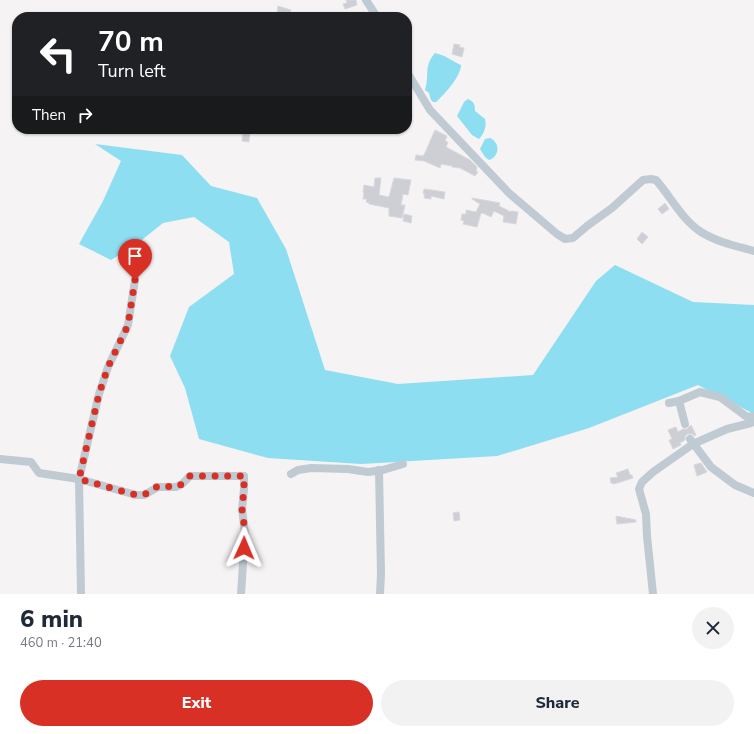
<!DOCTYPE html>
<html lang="en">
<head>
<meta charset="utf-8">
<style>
	body { margin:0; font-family:"Nunito Sans",sans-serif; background:#f2f2f3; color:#1f2937; height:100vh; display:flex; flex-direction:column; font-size:15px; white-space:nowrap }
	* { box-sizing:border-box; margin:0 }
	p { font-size:13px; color:#747a83 }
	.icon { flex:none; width:22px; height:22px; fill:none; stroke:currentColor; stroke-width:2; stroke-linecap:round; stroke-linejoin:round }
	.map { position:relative; height:594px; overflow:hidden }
	.panel { display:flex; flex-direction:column; background:#fff; flex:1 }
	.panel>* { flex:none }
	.guide { position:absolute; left:12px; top:12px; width:400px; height:122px; border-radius:16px; box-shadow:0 1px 3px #0004; background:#202124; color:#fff; overflow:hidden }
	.pin { position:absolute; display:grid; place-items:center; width:34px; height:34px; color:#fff; margin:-41px -17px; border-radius:50% 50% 50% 0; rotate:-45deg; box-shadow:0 0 4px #0007 }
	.pin .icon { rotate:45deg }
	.me { position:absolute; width:44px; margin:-22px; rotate:1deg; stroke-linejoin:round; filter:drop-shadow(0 0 3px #0008) }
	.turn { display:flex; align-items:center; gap:14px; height:84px; padding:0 20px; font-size:18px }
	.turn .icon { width:52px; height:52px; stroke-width:2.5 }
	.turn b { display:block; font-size:28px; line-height:34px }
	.then { display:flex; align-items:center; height:38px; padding:0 20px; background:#0003; gap:8px; font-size:15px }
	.round { display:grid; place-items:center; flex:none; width:42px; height:42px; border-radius:21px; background:#f2f2f3 }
	.headline { display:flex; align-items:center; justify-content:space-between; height:68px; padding:0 20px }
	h1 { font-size:24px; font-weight:800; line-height:30px }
	.cta { display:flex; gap:8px; margin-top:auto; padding:8px 20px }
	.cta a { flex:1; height:46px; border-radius:24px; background:#d93025; color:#fff; font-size:16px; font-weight:800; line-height:46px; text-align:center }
	.cta a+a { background:#f2f2f3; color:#1f2937 }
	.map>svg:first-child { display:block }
</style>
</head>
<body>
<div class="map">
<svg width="754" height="594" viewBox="0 0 754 594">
	<rect width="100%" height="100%" fill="#f5f3f3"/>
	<!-- water -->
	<g fill="#8ddef1">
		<path d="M435 53C445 55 452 61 461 65 461 76 445 94 436 102H433L431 100 429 93 425 90C430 75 423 67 435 53Z"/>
		<path d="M468 99C474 102 475 104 475 111L485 119C487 126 484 134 479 139L472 135 457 116 464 102Z"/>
		<path d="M490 138C501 143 499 157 489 160L485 157 480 149 485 139Z"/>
		<path d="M95 144 182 155 211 186 257 198 286 249 325 370 398 384 533 375 596 281 615 265 693 302 754 305V414L698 385 589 428 497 456 361 464 268 458 199 439 185 388 170 356 189 307 234 274 229 242 194 217 163 223 138 243 111 260 79 244 103 201 121 161Z"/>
	</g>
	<!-- building -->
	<g fill="#cdcfd5" stroke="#d7d9de">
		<path d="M346 0H356L357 5 345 9 343 4 347 3Z"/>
		<path d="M278 6 291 10 290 15 277 13Z"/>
		<path d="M454 44 460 45 459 47 464 48 462 57 452 54Z"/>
		<path d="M232 129H250L249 142 242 141 243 134 232 133Z"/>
		<path d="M435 130 447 136 445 141 448 142 446 147 470 160 477 167 476 171 478 172 475 176 460 168 452 167V166L441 164 440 168 424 161 415 160 416 155 423 156 425 153Z"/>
		<path d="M375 178H381L379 195 389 197 394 178 411 180 408 195 403 194 401 205H405L402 218 389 216V208L369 204V203L366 202 367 199H363L364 193 363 192 364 185 374 187Z"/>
		<path d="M424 189 445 192 444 199 431 196V199L424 198 425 194H423Z"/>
		<path d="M472 198 500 203 499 206 511 212V211L518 212 516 224 503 222 504 216 494 211 491 217 483 213 482 214 481 213 477 227 463 224 464 221 461 220 462 214H466V210L476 212 480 204 472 199Z"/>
		<path d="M665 203 669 209 662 214 658 209Z"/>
		<path d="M404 214 412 216 411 223 403 221Z"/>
		<path d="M642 232 648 237 642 244 637 239Z"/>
		<path d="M691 425 696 435 695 436 692 434H687L685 437V440L680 443 681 445 673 449 669 440 672 439 668 430 676 427 678 432 683 429H687Z"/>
		<path d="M701 463 707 472 697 476 694 465Z"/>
		<path d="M628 469 630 475H632L633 478 614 484 611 483 610 478 618 477 616 473Z"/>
		<path d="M459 512 460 520 454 521 453 513Z"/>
		<path d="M616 516 636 520V522L617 524Z"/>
	</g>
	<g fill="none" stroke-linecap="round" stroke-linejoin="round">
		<!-- minor -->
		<g stroke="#c0cad2" stroke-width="8">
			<path d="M366 0 377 17"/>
			<path d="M407 72 430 110 509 193 557 234 565 239 573 238 587 226 612 208 643 180 651 179 656 180C671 197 682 220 701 232 717 242 736 246 754 251"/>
			<path d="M679 401 700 392 720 397 747 417 754 416"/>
			<path d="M669 403 679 401 685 424"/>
			<path d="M690 439 711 467 735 485 754 493"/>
			<path d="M0 459 31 462 39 473 79 479 99 394 108 367 128 325 135 280"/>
			<path d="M379 470 381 574 380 594"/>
			<path d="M291 474 298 470 311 468 348 469 368 472 383 470 403 464"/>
			<path d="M81 594 79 479 136 495H144L158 487H176L182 484 190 476H244V489L242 509 245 533 241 594"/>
			<path d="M653 594 647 536 646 514 639 489 642 482 653 472 693 444 727 429 751 423"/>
		</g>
	</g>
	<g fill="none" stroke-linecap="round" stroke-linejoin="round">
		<!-- route -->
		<path stroke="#d93025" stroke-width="7" stroke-dasharray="0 12.6" d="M135 280 128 325 108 367 99 394 79 479 136 495H144L158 486 176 487 182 484 190 476H244V489L242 509 245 532 244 548"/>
	</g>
</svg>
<div class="pin" style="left:135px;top:280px;background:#d93025"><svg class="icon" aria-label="arrive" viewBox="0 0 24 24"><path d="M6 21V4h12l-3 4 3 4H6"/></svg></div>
<svg class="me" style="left:244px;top:548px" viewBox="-20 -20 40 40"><path d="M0-17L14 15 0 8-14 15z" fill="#d93025" stroke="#fff" stroke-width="4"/></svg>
<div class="guide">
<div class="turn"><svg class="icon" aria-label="left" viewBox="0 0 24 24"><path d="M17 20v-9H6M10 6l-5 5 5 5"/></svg><div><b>70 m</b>Turn left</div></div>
<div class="then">Then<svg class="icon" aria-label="right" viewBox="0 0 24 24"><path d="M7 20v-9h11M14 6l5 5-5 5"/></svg></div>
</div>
</div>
<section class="panel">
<div class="headline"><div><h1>6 min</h1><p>460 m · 21:40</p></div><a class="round"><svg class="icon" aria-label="close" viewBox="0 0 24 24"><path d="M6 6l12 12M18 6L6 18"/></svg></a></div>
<div class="cta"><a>Exit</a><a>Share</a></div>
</section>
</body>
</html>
